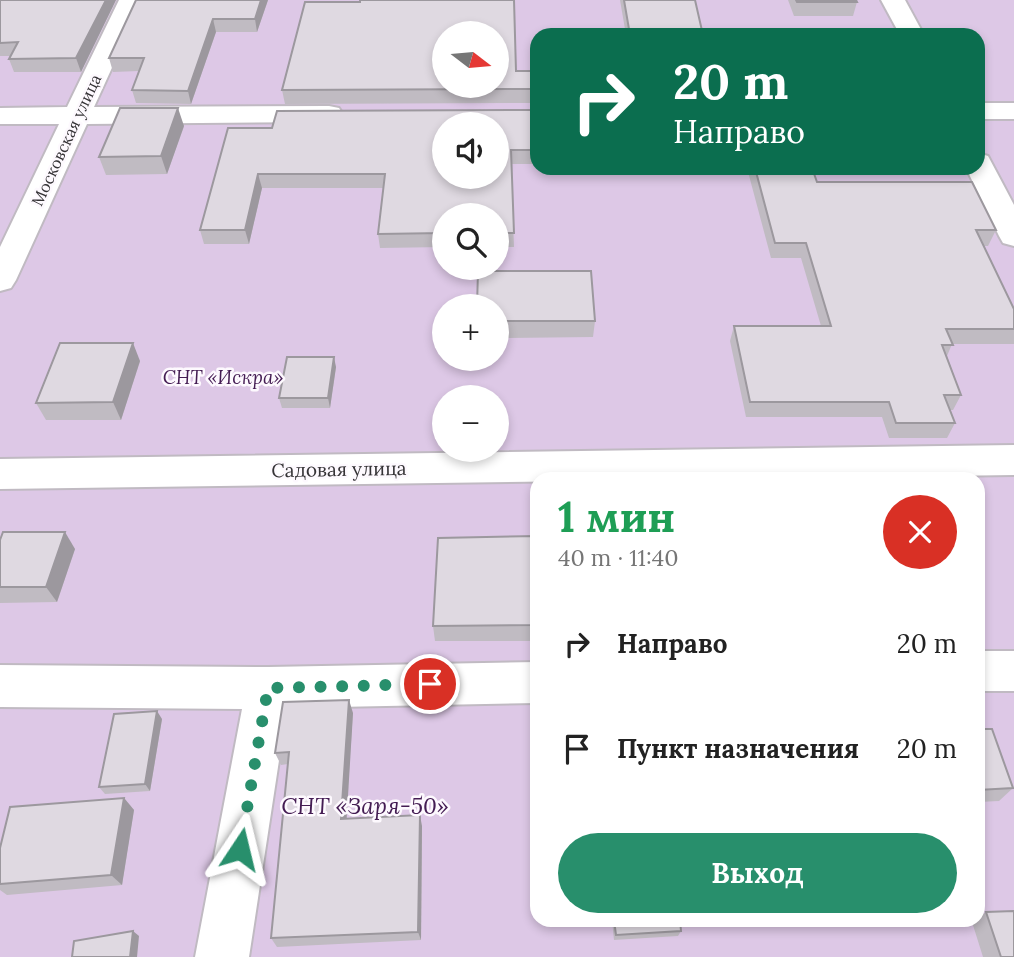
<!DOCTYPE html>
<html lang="ru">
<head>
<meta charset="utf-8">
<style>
	body { margin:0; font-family:Lora,serif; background:#f2f2f2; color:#222; height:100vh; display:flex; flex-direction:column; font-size:26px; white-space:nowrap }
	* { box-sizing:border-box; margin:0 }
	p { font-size:23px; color:#767676 }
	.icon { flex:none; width:38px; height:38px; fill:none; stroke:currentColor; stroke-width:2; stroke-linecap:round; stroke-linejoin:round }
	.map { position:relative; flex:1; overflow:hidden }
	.panel { position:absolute; left:530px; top:472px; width:455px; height:455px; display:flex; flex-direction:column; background:#fff; border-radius:21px; box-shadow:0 4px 10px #0003 }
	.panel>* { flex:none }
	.guide { position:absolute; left:530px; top:28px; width:455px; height:147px; border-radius:21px; box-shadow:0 4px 10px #0003; background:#0b6e4f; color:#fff; overflow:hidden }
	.needle { width:46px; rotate:106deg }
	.tools { position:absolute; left:432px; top:21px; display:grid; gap:14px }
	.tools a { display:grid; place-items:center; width:77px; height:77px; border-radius:50%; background:#fff; box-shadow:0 4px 10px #0003; font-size:35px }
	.pin { position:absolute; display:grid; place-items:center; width:60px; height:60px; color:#fff; margin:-30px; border:4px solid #fff; border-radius:50%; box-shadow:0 2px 7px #0007 }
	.me { position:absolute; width:77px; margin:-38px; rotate:10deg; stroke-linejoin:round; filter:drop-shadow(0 0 5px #0008) }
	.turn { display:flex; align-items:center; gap:24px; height:147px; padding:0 28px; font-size:32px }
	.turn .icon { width:91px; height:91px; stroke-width:2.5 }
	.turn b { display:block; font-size:49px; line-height:60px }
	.round { display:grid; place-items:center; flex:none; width:74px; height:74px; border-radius:37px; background:#f2f2f2 }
	.overview { display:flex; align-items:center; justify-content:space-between; height:119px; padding:0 28px }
	h1 { font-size:42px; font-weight:800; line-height:52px; color:#1e9e55 }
	.primary-button { display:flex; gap:14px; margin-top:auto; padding:14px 28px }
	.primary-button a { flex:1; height:80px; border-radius:42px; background:#288f6c; color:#fff; font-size:28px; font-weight:800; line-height:80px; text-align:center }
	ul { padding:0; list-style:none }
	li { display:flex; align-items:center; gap:21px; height:105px; padding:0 28px }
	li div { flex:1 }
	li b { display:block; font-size:26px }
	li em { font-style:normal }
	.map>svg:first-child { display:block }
</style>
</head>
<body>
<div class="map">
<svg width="1014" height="957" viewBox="0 0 1014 957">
	<rect width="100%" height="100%" fill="#fdf9fe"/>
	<!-- green -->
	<path fill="#ddc8e6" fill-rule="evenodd" d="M0 0H1014V957H0ZM444 33H497V86H444ZM537 35H978V168H537ZM444 124H497V177H444ZM444 215H497V268H444ZM444 306H497V359H444ZM444 397H497V450H444ZM537 480H978V920H537Z"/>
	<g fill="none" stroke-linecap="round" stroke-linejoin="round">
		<!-- minor casing -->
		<g stroke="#c0bac2" stroke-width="4">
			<g id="minor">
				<path d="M119 0H143L94 107 329 106 339 108 343 114 339 120 329 122 87 124 16 280 11 288 0 291V247L59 124H0V108L67 107Z"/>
				<path d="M881 0H905L924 35H900Z"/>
				<rect x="978" y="103" width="36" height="16"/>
				<path d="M978 153 988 156 1014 205V246L1003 243 999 236 966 168H978Z"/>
				<path d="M1014 445V475L0 489V459Z"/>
				<rect x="978" y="651" width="36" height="40"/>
				<path d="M537 662V703L287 708 249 957H195L242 709 0 707V665L268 667Z"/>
			</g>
		</g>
		<!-- minor -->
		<use href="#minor" fill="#fff" fill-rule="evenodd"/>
	</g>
	<!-- wall -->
	<g fill="#c0bbc2">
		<path d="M0 0H116L81 72H14L9 59 11 56H0Z"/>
		<path d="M268 0 257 32H216L191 104 136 103 132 90 139 71 113 72 109 58Z"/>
		<path d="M620 0H695L703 35H626Z"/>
		<path d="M788 0H856L857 2 853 16H794Z"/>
		<path d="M516 71H537V103L285 104 282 90Z"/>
		<path d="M537 110V164H511L514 247H497V215H444V247L380 248 378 234 384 188H262L249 244H204L200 230 272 128Z"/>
		<path d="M184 126 167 174 106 175 99 157Z"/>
		<path d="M747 168H812L817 182 996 230 988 246H984L1014 309V344H952L947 356 961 395 953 410H950L955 423 947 438H889L882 417H746L730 341 734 326H821L801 258H771Z"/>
		<path d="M497 306 595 321 593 337 497 338Z"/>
		<path d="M140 361 121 420H46L36 403Z"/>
		<path d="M336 367 330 408H282L279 398Z"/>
		<path d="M537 536V641H435L433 626Z"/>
		<path d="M0 540 75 549 57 602 0 603Z"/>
		<path d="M353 713 346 818 422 826 421 940 277 947 271 938 288 764 281 765 275 753Z"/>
		<path d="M162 719 150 791 105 794 99 787Z"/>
		<path d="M978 729 1013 788 999 801 978 802Z"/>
		<path d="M124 798 134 810 122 885 7 895 0 890V848Z"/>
		<path d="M986 912 1014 957H983L972 922 978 920V917Z"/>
		<path d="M612 920H680L681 931 678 936 614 940Z"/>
	</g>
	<!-- shaded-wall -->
	<g fill="#9c989e">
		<path d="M106 0H116L81 72 76 58Z"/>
		<path d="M261 0H268L257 32 255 19Z"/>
		<path d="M213 19 216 32 191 104 188 91Z"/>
		<path d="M178 108 184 126 167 174 161 156Z"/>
		<path d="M258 174 262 188 249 244 245 230Z"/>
		<path d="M133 343 140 361 121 420 113 402Z"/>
		<path d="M334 357 336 367 330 408 328 398Z"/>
		<path d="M65 532 75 549 57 602 46 587Z"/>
		<path d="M349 700 353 713 346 829 341 819Z"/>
		<path d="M157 711 162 719 150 791 145 784Z"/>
		<path d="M124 798 134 810 122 885 111 875Z"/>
		<path d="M420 815 422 826 421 940 418 932Z"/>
		<path d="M133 931 139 936 137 957H130Z"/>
	</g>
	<!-- building -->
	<g fill="#dfd9e1" stroke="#9c989e" stroke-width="2" fill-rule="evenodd">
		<path d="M0 0H106L76 58 9 59 18 42 0 43Z"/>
		<path d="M136 0H261L255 19H213L188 91 132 90 144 58H109Z"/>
		<path d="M360 0H514L516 71H537V89L282 90 305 2H360ZM444 33H497V86H444Z"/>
		<path d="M624 0H695L703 35H630Z"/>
		<path d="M796 0H856L857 2H797Z"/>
		<path d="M120 108H178L161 156 99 157Z"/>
		<path d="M537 110V150H511L514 233H497V215H444V233L378 234 385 174H258L245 230H200L228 128H272L277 111ZM444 124H497V177H444Z"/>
		<path d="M755 168H812L817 182H972L996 230H976L1014 309V329H946L953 345H942L961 395H944L955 423H896L889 402H750L734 326H831L806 243H775Z"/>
		<path d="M478 271H591L595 321H497V306H477Z"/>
		<path d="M60 343H133L113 402 36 403Z"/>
		<path d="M287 357H334L328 398H279Z"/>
		<path d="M3 532H65L46 587H0V540Z"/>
		<path d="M537 536V625L433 626 438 538Z"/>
		<path d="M349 700 341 819 420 815 418 932 271 938 289 752 275 753 283 702Z"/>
		<path d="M157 711 145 784 99 787 114 714Z"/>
		<path d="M978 729H992L1013 788 978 790Z"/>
		<path d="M124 798 111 875 0 884V848L10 807Z"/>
		<path d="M1014 911V957H1001L986 912Z"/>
		<path d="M614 920H680L681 931 616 935Z"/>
		<path d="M133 931 130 957H72L74 941Z"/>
	</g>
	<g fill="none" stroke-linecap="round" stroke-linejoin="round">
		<!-- route -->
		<path stroke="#288f6c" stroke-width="12" stroke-dasharray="0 21.6" d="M240 849 268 688 430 684"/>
	</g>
	<g text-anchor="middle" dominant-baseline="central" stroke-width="5" stroke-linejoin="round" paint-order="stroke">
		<!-- far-street labels -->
		<g font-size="16" fill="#353336" stroke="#fdf9fe">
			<text transform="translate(66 140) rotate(-65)">Московская улица</text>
		</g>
		<!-- park labels -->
		<g font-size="19" font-style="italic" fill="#441c53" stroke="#fdf9fe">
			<text x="223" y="377">СНТ «Искра»</text>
		</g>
		<!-- street labels -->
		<g font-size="19" fill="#353336" stroke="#fdf9fe">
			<text transform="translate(339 469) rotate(-1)">Садовая улица</text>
		</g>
		<!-- near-park labels -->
		<g font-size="23" font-style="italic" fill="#441c53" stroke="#fdf9fe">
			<text x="365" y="805">СНТ «Заря-50»</text>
		</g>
	</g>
</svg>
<div class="tools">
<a><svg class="needle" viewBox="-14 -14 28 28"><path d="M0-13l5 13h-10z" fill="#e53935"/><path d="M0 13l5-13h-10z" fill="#767676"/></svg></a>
<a><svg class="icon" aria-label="sound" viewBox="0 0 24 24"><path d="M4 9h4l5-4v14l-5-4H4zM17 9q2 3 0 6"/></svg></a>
<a><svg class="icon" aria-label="search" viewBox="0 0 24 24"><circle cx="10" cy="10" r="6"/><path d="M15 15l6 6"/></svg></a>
<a>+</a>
<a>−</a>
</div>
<div class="pin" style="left:430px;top:684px;background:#d93025"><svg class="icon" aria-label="arrive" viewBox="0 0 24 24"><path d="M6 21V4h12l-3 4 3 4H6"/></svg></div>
<svg class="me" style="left:240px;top:849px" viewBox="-20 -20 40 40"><path d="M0-17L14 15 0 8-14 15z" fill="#288f6c" stroke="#fff" stroke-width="4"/></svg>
<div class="guide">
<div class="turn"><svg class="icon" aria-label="right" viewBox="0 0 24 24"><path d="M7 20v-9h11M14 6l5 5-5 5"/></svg><div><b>20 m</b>Направо</div></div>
</div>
<section class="panel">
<div class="overview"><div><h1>1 мин</h1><p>40 m · 11:40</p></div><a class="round" style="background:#d93025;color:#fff"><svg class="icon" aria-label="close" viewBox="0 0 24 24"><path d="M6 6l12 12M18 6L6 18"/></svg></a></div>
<ul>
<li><svg class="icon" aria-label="right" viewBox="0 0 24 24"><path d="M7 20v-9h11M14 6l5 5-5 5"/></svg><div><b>Направо</b></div><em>20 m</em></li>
<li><svg class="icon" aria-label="arrive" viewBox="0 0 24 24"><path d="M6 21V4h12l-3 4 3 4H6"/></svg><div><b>Пункт назначения</b></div><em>20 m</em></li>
</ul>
<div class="primary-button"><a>Выход</a></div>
</section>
</div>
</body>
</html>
